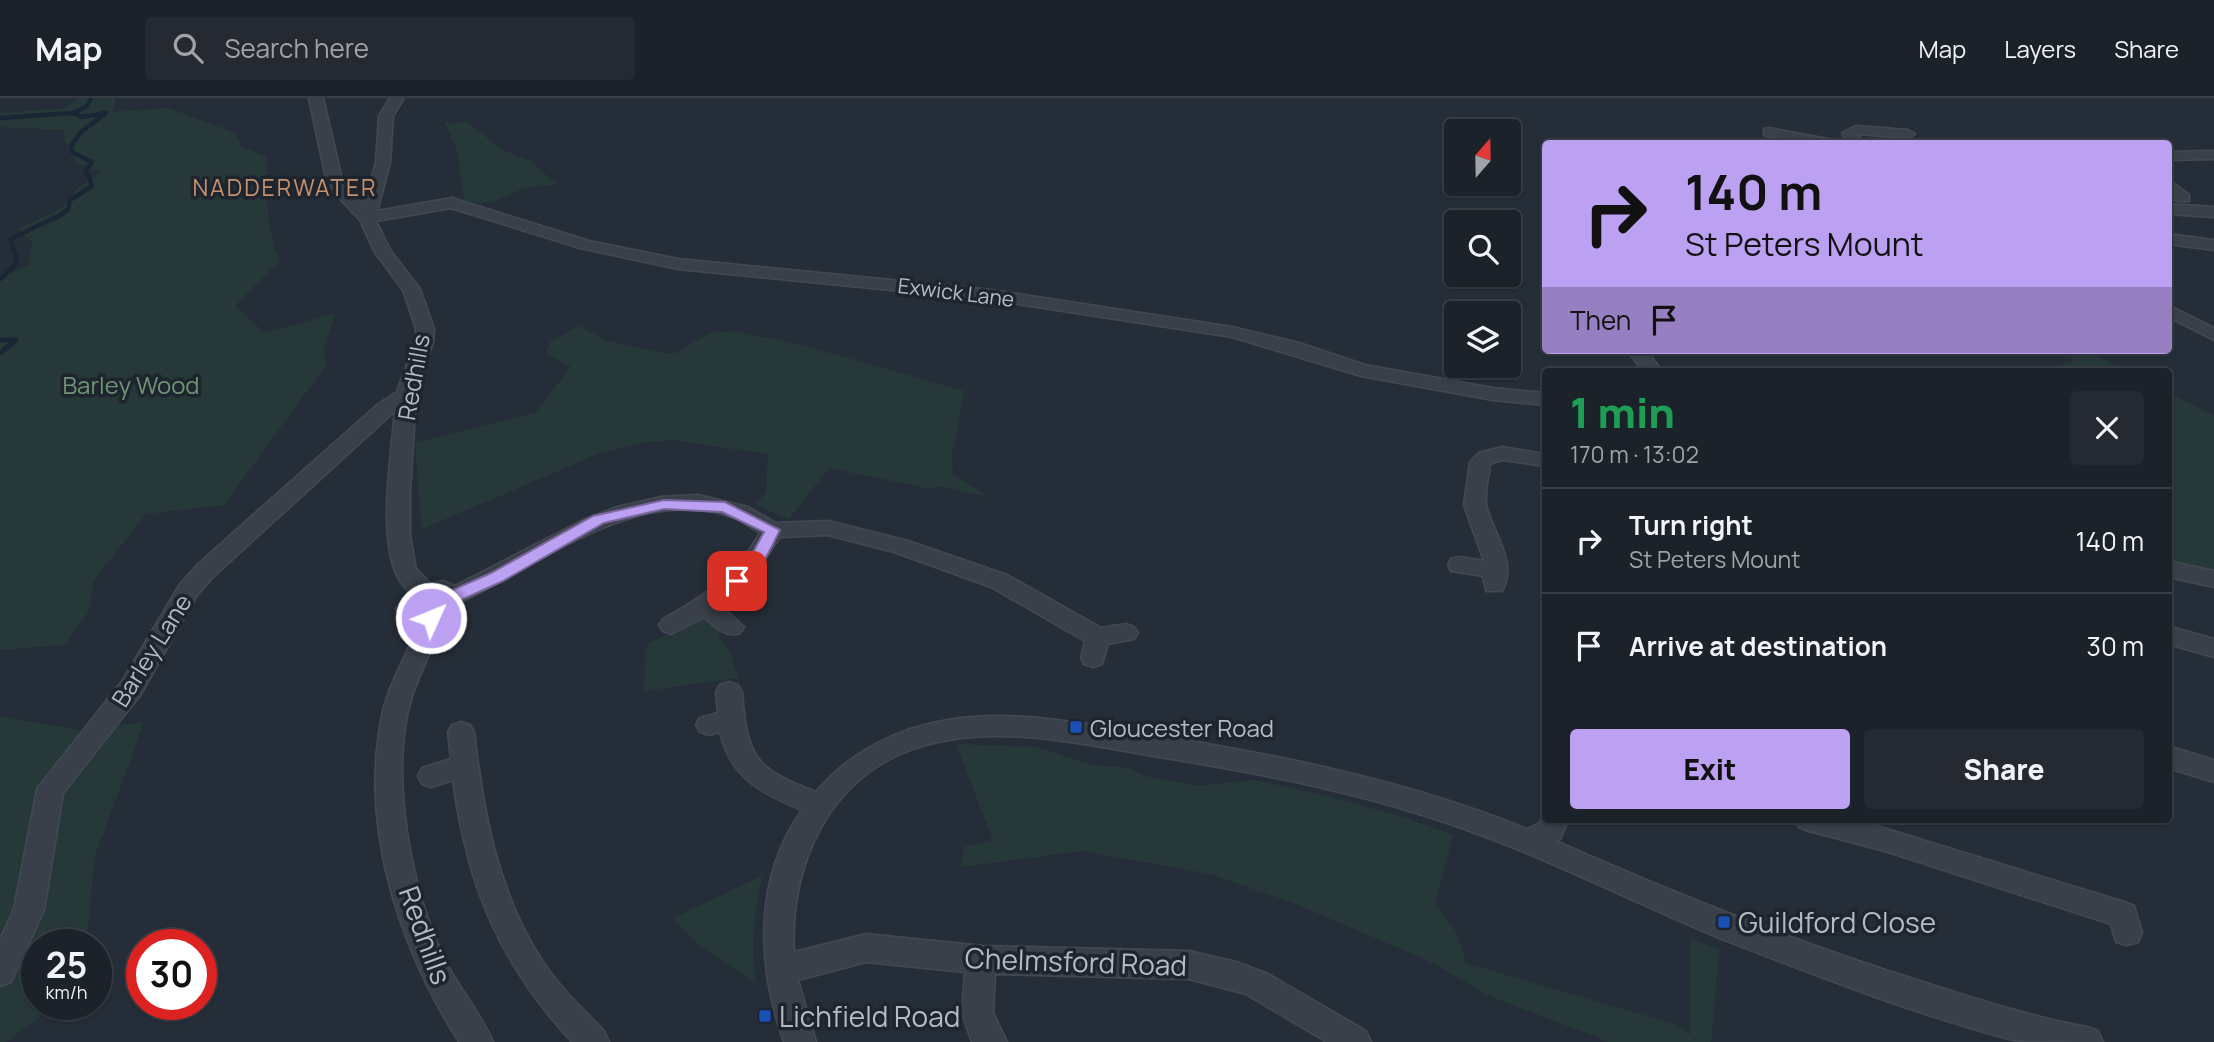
<!DOCTYPE html>
<html lang="en">
<head>
<meta charset="utf-8">
<style>
	body { margin:0; font-family:Manrope,sans-serif; background:#252a32; color:#f1f3f6; height:100vh; display:flex; flex-direction:column; font-size:26px; white-space:nowrap }
	* { box-sizing:border-box; margin:0 }
	p { font-size:23px; color:#a0a4a8 }
	.icon { flex:none; width:38px; height:38px; fill:none; stroke:currentColor; stroke-width:2; stroke-linecap:round; stroke-linejoin:round }
	.map { position:relative; flex:1; overflow:hidden }
	.side { position:absolute; left:1542px; top:270px; width:630px; height:455px; display:flex; flex-direction:column; background:#1c222a; border-radius:7px; box-shadow:0 2px 5px #0004,0 0 0 2px #3a3f47 }
	.side>* { flex:none }
	.guide { position:absolute; left:1542px; top:42px; width:630px; height:214px; border-radius:7px; box-shadow:0 2px 5px #0004,0 0 0 2px #3a3f47; background:#bca0f2; color:#111; overflow:hidden }
	.needle { width:46px; rotate:20deg }
	.tools { position:absolute; left:1444px; top:21px; display:grid; gap:14px }
	.tools a { display:grid; place-items:center; width:77px; height:77px; border-radius:7px; background:#1c222a; box-shadow:0 2px 5px #0004,0 0 0 2px #3a3f47; font-size:35px }
	.speed { position:absolute; left:21px; top:831px; display:flex; gap:14px; font-size:35px; font-weight:700; text-align:center }
	.speed>* { display:grid; place-content:center; width:91px; height:91px; border-radius:50%; background:#1c222a; box-shadow:0 2px 5px #0004,0 0 0 2px #3a3f47; line-height:1 }
	.speed small { font-size:18px; font-weight:400 }
	.speed .limit { border:10px solid #d22; background:#fff; color:#111 }
	.pin { position:absolute; display:grid; place-items:center; width:60px; height:60px; color:#fff; margin:-30px; border-radius:14px; box-shadow:0 4px 10px #0006 }
	.me { position:absolute; width:77px; margin:-38px; rotate:46deg; stroke-linejoin:round; filter:drop-shadow(0 0 5px #0008) }
	.turn { display:flex; align-items:center; gap:24px; height:147px; padding:0 28px; font-size:32px }
	.turn .icon { width:91px; height:91px; stroke-width:2.5 }
	.turn b { display:block; font-size:49px; line-height:60px }
	.then { display:flex; align-items:center; height:66px; padding:0 28px; background:#0003; gap:14px; font-size:26px }
	.round { display:grid; place-items:center; flex:none; width:74px; height:74px; border-radius:7px; background:#252a32 }
	.head { display:flex; align-items:center; justify-content:space-between; height:119px; padding:0 28px }
	h1 { font-size:42px; font-weight:800; line-height:52px; color:#1e9e55 }
	.action { display:flex; gap:14px; margin-top:auto; padding:14px 28px }
	.action a { flex:1; height:80px; border-radius:7px; background:#bca0f2; color:#111; font-size:28px; font-weight:800; line-height:80px; text-align:center }
	.action a+a { background:#252a32; color:#f1f3f6 }
	ul { padding:0; list-style:none }
	li { display:flex; align-items:center; gap:21px; height:105px; padding:0 28px; border-top:2px solid #3a3f47 }
	li div { flex:1 }
	li b { display:block; font-size:26px }
	li em { font-style:normal }
	header { display:flex; align-items:center; gap:42px; box-sizing:border-box; height:98px; padding:0 35px; background:#1c222a; border-bottom:2px solid #3a3f47 }
	header strong { font-size:33px }
	nav { display:flex; gap:38px; margin-inline-start:auto; font-size:24px }
	.search { width:490px; height:63px; background:#252a32; display:flex; align-items:center; gap:18px; box-sizing:border-box; padding:0 24px; border-radius:7px; color:#a0a4a8; font-size:26px }
	.map>svg:first-child { display:block }
</style>
</head>
<body>
<header>
<strong>Map</strong>
<div class="search"><svg class="icon" aria-label="search" viewBox="0 0 24 24"><circle cx="10" cy="10" r="6"/><path d="M15 15l6 6"/></svg>Search here</div>
<nav><a>Map</a><a>Layers</a><a>Share</a></nav>
</header>
<div class="map">
<svg width="2214" height="944" viewBox="0 0 2214 944">
	<rect width="100%" height="100%" fill="#252e38"/>
	<!-- green -->
	<g fill="#273839">
		<path d="M78 0H116L112 14 168 10 235 35 241 48 266 59C266 91 266 134 280 162L235 208 265 235 336 215 324 249 326 267 224 407 146 416 94 482 89 513 65 547 0 552V180L29 167 32 144 18 131 62 110 78 90 102 74 76 65 65 42 64 32 0 29V15L67 10Z"/>
		<path d="M445 23 451 26 466 23 500 50 532 64 556 86C544 88 529 88 517 93 494 103 491 108 464 102L458 56Z"/>
		<path d="M579 228 605 242 662 255H676L710 235 733 233 798 246 964 293 952 357 953 377 990 399 943 389 926 390 829 370 789 421 756 407 766 394 768 356 672 342 646 344 598 356 422 431 415 345 535 315 571 269 546 256 550 244Z"/>
		<path d="M2062 252H2085L2126 273H2044L2074 263Z"/>
		<path d="M2168 294 2214 318V473L2168 462Z"/>
		<path d="M702 520 723 531 718 539 731 556 738 580 644 593 646 550 650 545Z"/>
		<path d="M0 618 84 633 144 624 95 758 86 847H37V906L55 907 6 944H0Z"/>
		<path d="M956 646 1037 649 1092 667 1129 670 1145 678 1198 688 1255 682 1327 698 1406 720 1453 737 1435 806 1455 832 1466 865 1677 927 1690 937V840L1719 851 1711 944H1609L1492 899 1429 863 1291 804 1210 776 1083 753 961 769 964 749 993 742Z"/>
		<path d="M762 778C754 815 750 850 756 886L698 846 673 820Z"/>
	</g>
	<g fill="none" stroke-linecap="round" stroke-linejoin="round">
		<!-- stream-far1 -->
		<g stroke="#1a2635" stroke-width="4.5">
			<path d="M91 0 87 8 73 15 82 19 105 15"/>
			<path d="M0 20 73 15"/>
			<path d="M0 181 15 167 16 157 10 141 61 117 68 111 70 102 92 88 86 72 92 64 72 54 71 48 81 34 106 15"/>
		</g>
		<!-- stream -->
		<path stroke="#1a2635" stroke-width="5" d="M0 242H16L0 255"/>
		<!-- minor casing -->
		<g stroke="#424952" stroke-width="3">
			<g id="minor">
				<path d="M309 0H323L342 81 363 107 376 65 379 18 390 0H404L393 18 390 65 377 113 452 100 589 143 678 161 992 192 1232 229 1299 245 1365 267 1493 290 1545 295V307L1493 302 1361 278 1232 239 992 202 678 171 580 150 451 110 376 123 390 152 420 191 434 231 433 244 416 297 410 394V437L416 471 431 486 443 483 455 488 581 423 617 409 661 399 698 397 748 409 776 425 828 423 908 443 1007 477 1101 530 1126 526 1134 529 1138 535 1134 541 1108 546 1102 566 1093 569 1084 566 1081 560 1085 543 991 489 894 454 828 437 780 439 751 482 721 508 744 529 740 535C725 540 716 529 704 519L671 536 663 533 659 527 663 521C702 500 738 475 760 435 751 430 742 422 732 419 639 386 542 465 463 503L454 520 442 524C433 553 416 579 409 609 391 683 411 787 442 856 456 887 480 913 493 944H459C400 850 359 730 382 618 388 586 407 559 417 528L402 522 396 511 409 493C372 465 392 354 395 313L214 478 197 497 141 596 63 695 44 812 11 884 0 888V842L14 811 37 691 123 582 180 486 198 466 377 307 397 294 415 244 416 231 403 192 374 153 360 122 339 100 326 81ZM440 500 437 508 421 511 425 505Z"/>
				<path d="M1856 28 1908 32 1915 36 1908 40 1858 36 1862 46H1847L1842 35Z"/>
				<path d="M1769 30 1833 42 1840 46H1807L1764 37V31Z"/>
				<path d="M2214 53V61L2168 62V54Z"/>
				<path d="M2168 81 2189 97V103H2177L2168 95Z"/>
				<path d="M2168 106 2214 109V119L2168 116Z"/>
				<path d="M2168 136 2214 142V152L2168 146Z"/>
				<path d="M2168 207 2214 230V242L2168 219Z"/>
				<path d="M1627 252H1646L1662 273H1643Z"/>
				<path d="M1502 349 1545 356V368L1502 362 1490 366C1489 379 1483 398 1487 410 1494 436 1518 466 1502 493H1486L1483 478 1451 473 1448 467 1451 461 1459 459 1484 463 1464 407 1470 364 1479 355Z"/>
				<path d="M2168 463 2214 473V489L2168 479Z"/>
				<path d="M2168 528 2214 541V559L2168 546Z"/>
				<path d="M729 584 738 587 742 594C747 658 754 671 816 694 850 654 897 630 948 622 1012 611 1079 625 1142 635 1273 656 1404 681 1527 731L1540 725 1545 713V721H1569L1560 741 1556 743C1676 796 1798 845 1923 884 1977 901 2031 919 2087 929L2098 933 2103 944C2075 944 2040 944 2013 942 1914 916 1817 878 1722 841 1637 806 1554 763 1467 732 1365 695 1259 675 1153 658 1079 645 996 626 922 648 831 675 789 765 794 854L866 836 983 848 1189 853 1236 864 1268 876 1366 933 1371 944H1327L1246 896 1189 881 995 876 993 915 1007 944H972L962 915 965 874 866 864 798 882 816 944H784C757 868 753 781 802 712 762 696 730 679 720 634L709 637 700 634 696 627 700 620 718 615 716 594 720 587Z"/>
				<path d="M461 624 470 627 474 634C483 714 498 796 543 864 560 890 583 911 604 933L609 944H572C500 866 467 788 453 682L431 689 422 686 418 678 422 670 451 661 448 634 452 627Z"/>
				<path d="M2168 648 2214 662V684L2168 670Z"/>
				<path d="M1795 721H1854L2124 804 2134 808 2142 834 2138 844 2127 847 2116 844 2111 826 1885 753 1809 733 1799 729Z"/>
			</g>
		</g>
		<!-- minor -->
		<use href="#minor" fill="#394049" fill-rule="evenodd"/>
	</g>
	<!-- route -->
	<path fill="#bca0f2" stroke="#7a689d" stroke-width="2" d="M664 402 725 404 780 432C771 450 758 482 737 488L729 483 752 456 764 434 722 414 664 411 604 425 503 483 461 502C458 515 439 529 425 525L422 520 444 505 448 494 491 475 593 418Z"/>
	<!-- markers -->
	<g fill="#1a4fb4" stroke="#1e252e" stroke-width="2.5">
		<rect x="1069" y="622" width="14" height="14" rx="3.5"/>
		<rect x="1717" y="817" width="14" height="14" rx="3.5"/>
		<rect x="758" y="911" width="14" height="14" rx="3.5"/>
	</g>
	<g text-anchor="middle" dominant-baseline="central" stroke-width="7" stroke-linejoin="round" paint-order="stroke">
		<!-- far-street labels -->
		<g font-size="21" fill="#b4bbc5" stroke="#1e252e">
			<text transform="translate(956 194) rotate(7)">Exwick Lane</text>
		</g>
		<!-- far-quarter labels -->
		<g font-size="23" letter-spacing="2" fill="#c7916d" stroke="#1e252e">
			<text x="285" y="89">NADDERWATER</text>
		</g>
		<!-- street labels -->
		<g font-size="24" fill="#b4bbc5" stroke="#1e252e">
			<text transform="translate(413 279) rotate(-80)">Redhills</text>
			<text transform="translate(151 552) rotate(-58)">Barley Lane</text>
		</g>
		<!-- park labels -->
		<g font-size="24" fill="#6e9375" stroke="#1e252e">
			<text x="131" y="286">Barley Wood</text>
		</g>
		<!-- poi labels -->
		<g font-size="24" fill="#b4bbc5" stroke="#1e252e" text-anchor="start">
			<text x="1090" y="629">Gloucester Road</text>
		</g>
		<!-- near-poi labels -->
		<g font-size="28" fill="#b4bbc5" stroke="#1e252e" text-anchor="start">
			<text x="1738" y="824">Guildford Close</text>
			<text x="779" y="918">Lichfield Road</text>
		</g>
		<!-- near-street labels -->
		<g font-size="28" fill="#b4bbc5" stroke="#1e252e">
			<text transform="translate(426 837) rotate(70)">Redhills</text>
			<text transform="translate(1076 863) rotate(2)">Chelmsford Road</text>
		</g>
	</g>
</svg>
<div class="tools">
<a><svg class="needle" viewBox="-14 -14 28 28"><path d="M0-13l5 13h-10z" fill="#e53935"/><path d="M0 13l5-13h-10z" fill="#a0a4a8"/></svg></a>
<a><svg class="icon" aria-label="search" viewBox="0 0 24 24"><circle cx="10" cy="10" r="6"/><path d="M15 15l6 6"/></svg></a>
<a><svg class="icon" aria-label="layers" viewBox="0 0 24 24"><path d="M12 4l9 5-9 5-9-5zM3 14l9 5 9-5"/></svg></a>
</div>
<div class="speed"><div>25<small>km/h</small></div><div class="limit">30</div></div>
<div class="pin" style="left:737px;top:483px;background:#d93025"><svg class="icon" aria-label="arrive" viewBox="0 0 24 24"><path d="M6 21V4h12l-3 4 3 4H6"/></svg></div>
<svg class="me" style="left:431px;top:520px" viewBox="-20 -20 40 40"><circle r="17" fill="#bca0f2" stroke="#fff" stroke-width="3"/><path d="M0-11L8 9 0 5-8 9z" fill="#fff"/></svg>
<div class="guide">
<div class="turn"><svg class="icon" aria-label="right" viewBox="0 0 24 24"><path d="M7 20v-9h11M14 6l5 5-5 5"/></svg><div><b>140 m</b>St Peters Mount</div></div>
<div class="then">Then<svg class="icon" aria-label="arrive" viewBox="0 0 24 24"><path d="M6 21V4h12l-3 4 3 4H6"/></svg></div>
</div>
<section class="side">
<div class="head"><div><h1>1 min</h1><p>170 m · 13:02</p></div><a class="round"><svg class="icon" aria-label="close" viewBox="0 0 24 24"><path d="M6 6l12 12M18 6L6 18"/></svg></a></div>
<ul>
<li><svg class="icon" aria-label="right" viewBox="0 0 24 24"><path d="M7 20v-9h11M14 6l5 5-5 5"/></svg><div><b>Turn right</b><p>St Peters Mount</p></div><em>140 m</em></li>
<li><svg class="icon" aria-label="arrive" viewBox="0 0 24 24"><path d="M6 21V4h12l-3 4 3 4H6"/></svg><div><b>Arrive at destination</b></div><em>30 m</em></li>
</ul>
<div class="action"><a>Exit</a><a>Share</a></div>
</section>
</div>
</body>
</html>
